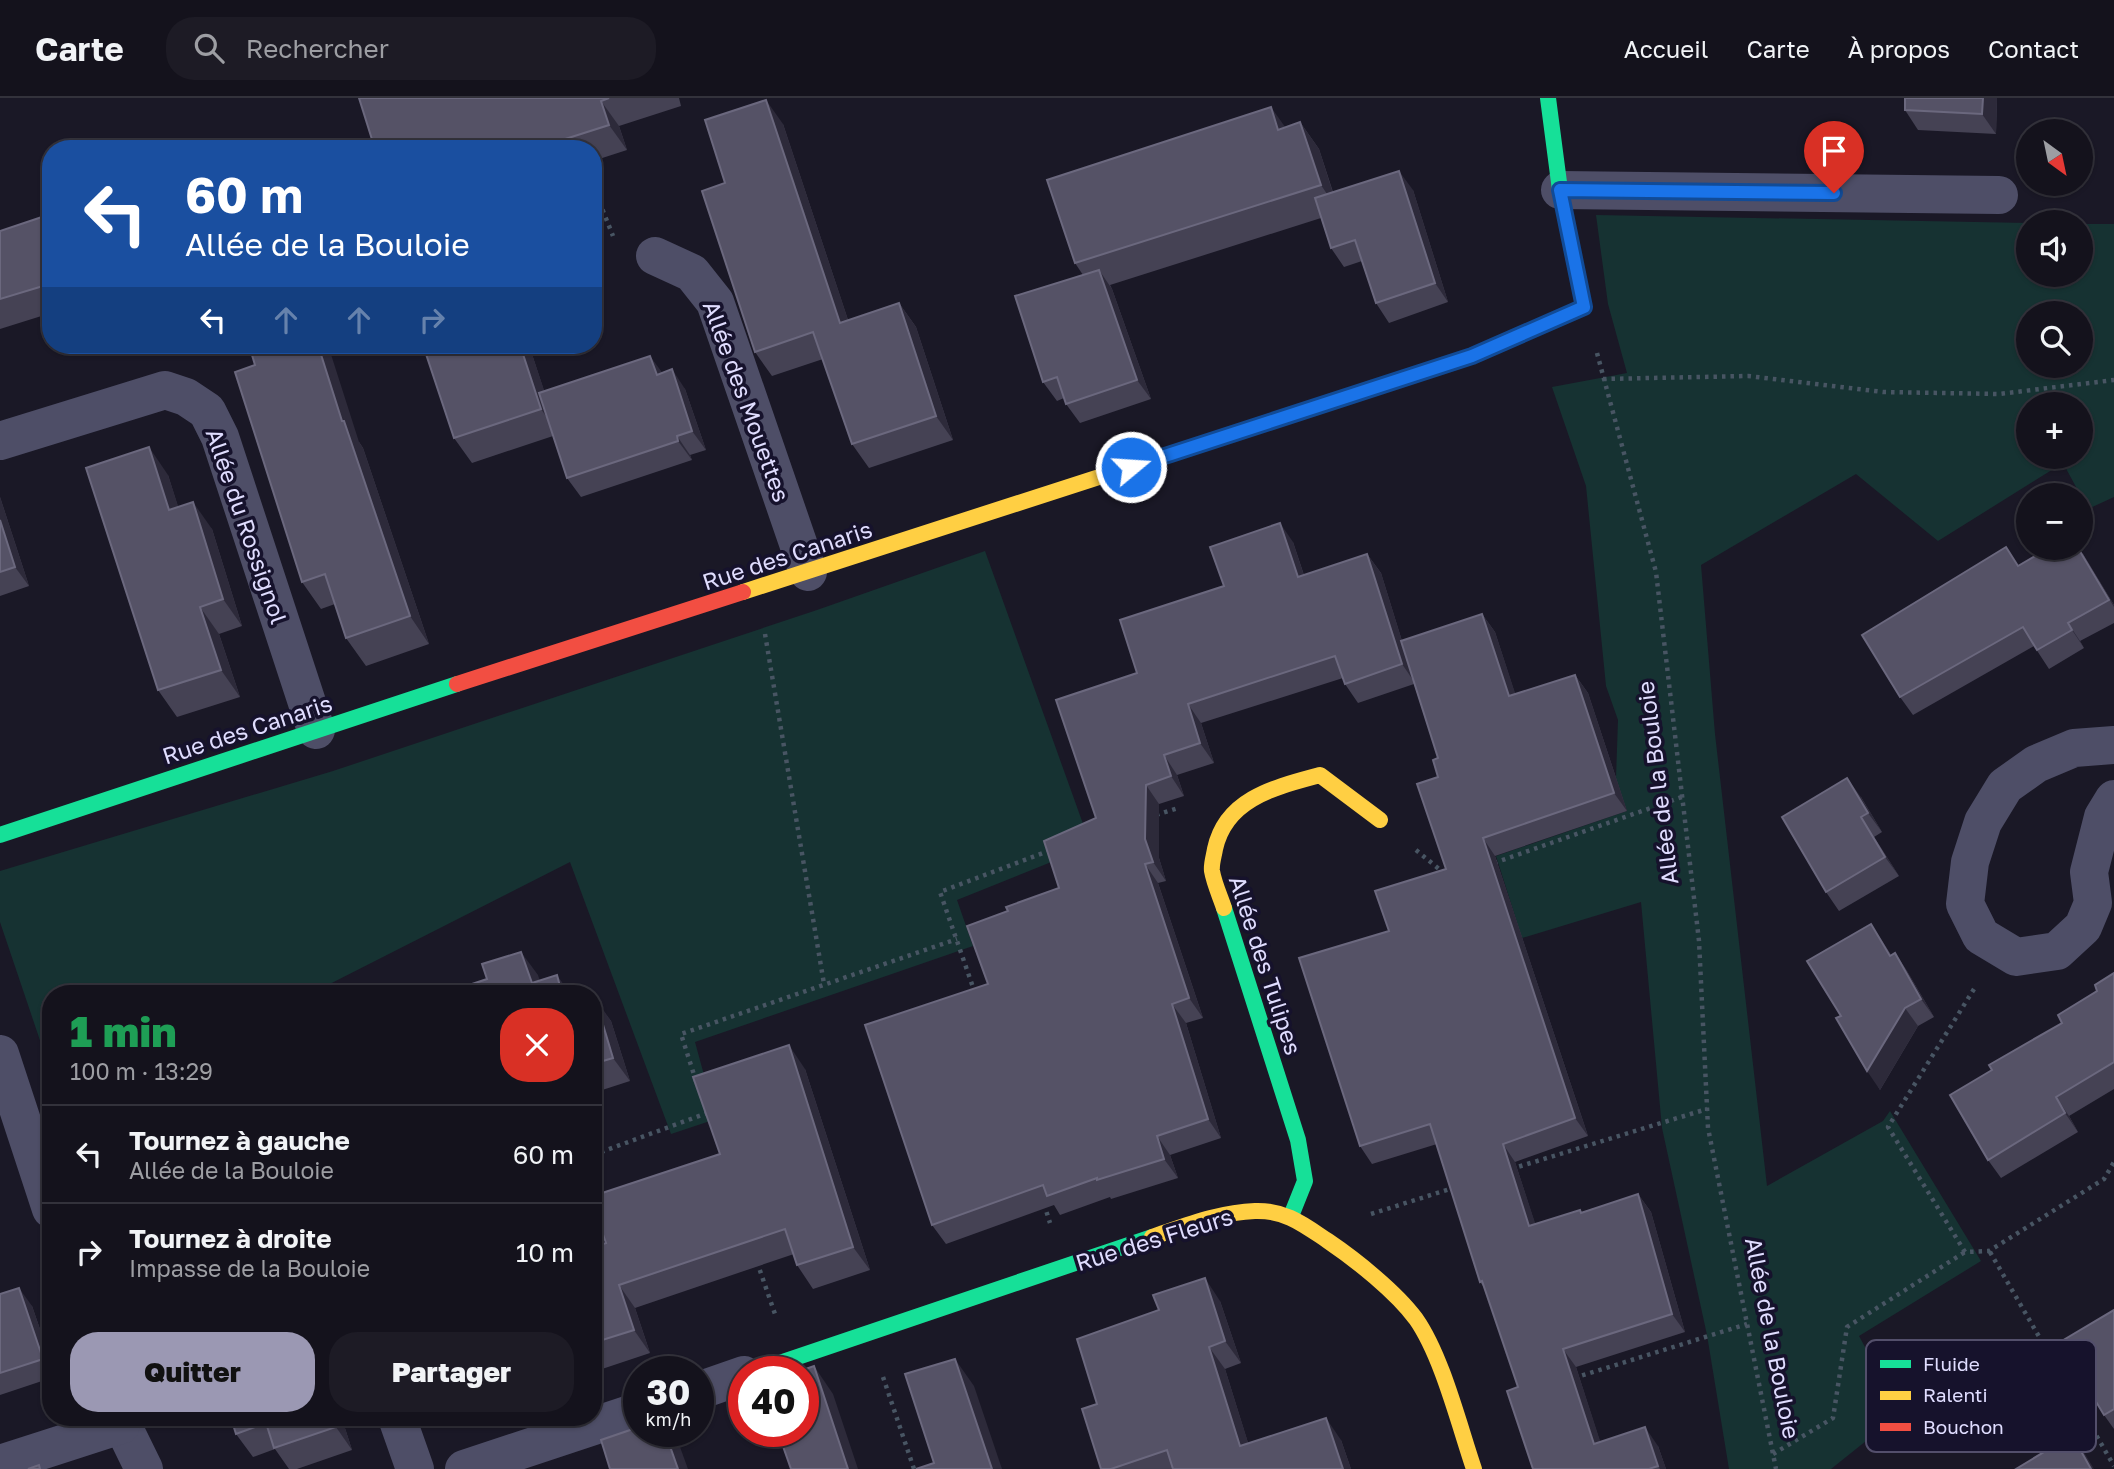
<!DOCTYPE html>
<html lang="fr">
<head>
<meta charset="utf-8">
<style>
	body { margin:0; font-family:"Golos Text",sans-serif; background:#1d1b25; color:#f1f3f6; height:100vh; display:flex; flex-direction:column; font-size:26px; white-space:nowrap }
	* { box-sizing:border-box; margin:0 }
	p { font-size:23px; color:#9d9ea3 }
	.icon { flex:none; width:38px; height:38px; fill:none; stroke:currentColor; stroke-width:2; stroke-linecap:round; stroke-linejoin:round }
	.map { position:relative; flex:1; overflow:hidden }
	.sheet { position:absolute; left:42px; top:887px; width:560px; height:441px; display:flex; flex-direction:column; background:#14121c; border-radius:28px; box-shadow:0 2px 5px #0004,0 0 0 2px #33323b }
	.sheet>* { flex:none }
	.hud { position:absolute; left:42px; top:42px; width:560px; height:214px; border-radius:28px; box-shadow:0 2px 5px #0004,0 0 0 2px #33323b; background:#1a4fa0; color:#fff; overflow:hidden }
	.needle { width:46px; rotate:147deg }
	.fabs { position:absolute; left:2016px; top:21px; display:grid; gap:14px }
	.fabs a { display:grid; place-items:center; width:77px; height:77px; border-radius:50%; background:#14121c; box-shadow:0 2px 5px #0004,0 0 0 2px #33323b; font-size:35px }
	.speed { position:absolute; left:623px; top:1258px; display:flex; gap:14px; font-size:35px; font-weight:700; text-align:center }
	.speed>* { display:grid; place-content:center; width:91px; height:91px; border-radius:50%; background:#14121c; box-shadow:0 2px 5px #0004,0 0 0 2px #33323b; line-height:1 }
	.speed small { font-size:18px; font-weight:400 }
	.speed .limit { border:10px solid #d22; background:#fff; color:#111 }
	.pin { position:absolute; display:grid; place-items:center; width:60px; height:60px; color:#fff; margin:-72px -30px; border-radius:50% 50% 50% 0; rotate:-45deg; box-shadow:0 0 7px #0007 }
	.pin .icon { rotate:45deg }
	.me { position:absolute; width:77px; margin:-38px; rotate:72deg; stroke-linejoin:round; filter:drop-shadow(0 0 5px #0008) }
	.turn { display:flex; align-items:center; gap:24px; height:147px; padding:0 28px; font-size:32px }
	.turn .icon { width:91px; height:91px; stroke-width:2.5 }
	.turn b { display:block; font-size:49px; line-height:60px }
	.lanes { display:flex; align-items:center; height:66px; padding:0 28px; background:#0003; justify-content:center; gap:35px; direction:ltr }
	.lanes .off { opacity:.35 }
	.round { display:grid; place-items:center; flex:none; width:74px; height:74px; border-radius:28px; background:#1d1b25 }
	.summary { display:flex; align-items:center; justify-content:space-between; height:119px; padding:0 28px }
	h1 { font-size:42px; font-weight:800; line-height:52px; color:#1e9e55 }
	.primary-button { display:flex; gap:14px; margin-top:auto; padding:14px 28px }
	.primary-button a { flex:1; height:80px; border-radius:28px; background:#9b98b3; color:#111; font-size:28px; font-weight:800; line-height:80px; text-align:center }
	.primary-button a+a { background:#1d1b25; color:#f1f3f6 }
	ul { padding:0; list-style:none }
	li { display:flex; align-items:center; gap:21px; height:98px; padding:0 28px; border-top:2px solid #33323b }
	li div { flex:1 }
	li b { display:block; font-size:26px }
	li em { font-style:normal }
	header { display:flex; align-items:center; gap:42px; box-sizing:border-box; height:98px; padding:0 35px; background:#14121c; border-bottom:2px solid #33323b }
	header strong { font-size:33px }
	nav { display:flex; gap:38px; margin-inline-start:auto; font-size:24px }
	.search { width:490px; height:63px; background:#1d1b25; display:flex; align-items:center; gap:18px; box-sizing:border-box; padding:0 24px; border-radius:28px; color:#9d9ea3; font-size:26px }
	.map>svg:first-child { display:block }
</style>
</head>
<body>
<header>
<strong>Carte</strong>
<div class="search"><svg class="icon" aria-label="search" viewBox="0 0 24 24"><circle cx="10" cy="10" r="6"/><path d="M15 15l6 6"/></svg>Rechercher</div>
<nav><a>Accueil</a><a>Carte</a><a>À propos</a><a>Contact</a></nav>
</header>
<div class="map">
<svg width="2114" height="1371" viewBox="0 0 2114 1371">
	<rect width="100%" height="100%" fill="#1a1826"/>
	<!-- green -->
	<g fill="#163232" fill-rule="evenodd">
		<path d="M1596 117 2028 125V177H2081V126H2114V399L2088 411 2063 365 1938 443 1856 376 1701 467 1715 636 1767 1088 1883 1023 1890 1013 1981 1163 1859 1238 1901 1315 1831 1371H1729L1707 1237 1662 1030 1641 804 1522 840 1496 758 1627 713 1616 680 1618 622 1606 588 1586 388 1552 289 1627 275 1608 206ZM2028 215H2081V268H2028ZM2028 306H2081V359H2028Z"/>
		<path d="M985 453 1091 748 957 802 973 848 695 944 716 1021 671 1036 570 764 310 896H51V975L0 824V773L333 673 817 512Z"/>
	</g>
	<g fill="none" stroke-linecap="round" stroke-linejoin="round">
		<!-- path -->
		<g stroke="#485563" stroke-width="4.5" stroke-dasharray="3.5 5" stroke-linecap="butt">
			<path d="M593 88 613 138"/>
			<path d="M1597 255 1656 474 1699 843 1708 1030 1776 1371"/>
			<path d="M1603 281 1748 278 1883 294 1999 296 2114 282"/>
			<path d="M765 536 824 886"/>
			<path d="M1156 717 1178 710"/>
			<path d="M1416 752 1445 776"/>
			<path d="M1494 765 1682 699"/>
			<path d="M1974 891 1888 1029 1965 1154 1989 1153 2104 1081 2114 1064"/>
			<path d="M975 895 940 794 1051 752"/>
			<path d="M696 983 681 936 957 841"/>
			<path d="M593 1057 707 1015"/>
			<path d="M1511 1071 1707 1011"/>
			<path d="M1044 1106 1050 1125"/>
			<path d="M1371 1116 1453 1090"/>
			<path d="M1990 1154 2114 1368"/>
			<path d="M757 1164 775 1216"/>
			<path d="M883 1279 914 1371"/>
			<path d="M1574 1280 1747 1226"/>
			<path d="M1773 1356 1833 1320 1847 1229 1965 1154"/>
		</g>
		<!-- street -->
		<g stroke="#4e4e67" stroke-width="38">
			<path d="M1560 92 1999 97"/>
			<path d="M655 158 692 175 715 204 808 474"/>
			<path d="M0 343 165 292 186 299 207 313 220 339 316 632"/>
			<path d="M2114 647 2074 650 2036 666 2005 688 1983 724 1970 764 1965 806 1981 838 2016 859 2057 853 2083 829 2093 805 2089 774 2103 719 2114 701"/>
			<path d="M0 956 51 1111"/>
			<path d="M698 1293 744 1277"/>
			<path d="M119 1320 144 1371"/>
			<path d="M397 1320 415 1371"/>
			<path d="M0 1366 121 1327"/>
			<path d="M464 1371 639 1313"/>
		</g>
		<!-- fast -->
		<g stroke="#16e098" stroke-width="16">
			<path d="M1548 0 1560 92 1573 157"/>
			<path d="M0 737 457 586"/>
			<path d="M1224 810 1298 1042 1305 1083 1291 1118"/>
			<path d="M753 1274 1152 1139"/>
		</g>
		<!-- slow -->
		<g stroke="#ffcf43" stroke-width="16">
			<path d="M743 494 1195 348"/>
			<path d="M1224 810C1220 798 1214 785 1212 773 1211 766 1214 758 1215 751 1226 700 1276 689 1320 677L1380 722"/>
			<path d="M1152 1139C1185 1128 1220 1114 1255 1113 1286 1112 1304 1127 1328 1143 1356 1162 1396 1194 1416 1221 1442 1258 1459 1327 1474 1371"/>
		</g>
		<!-- jam -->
		<g stroke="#f24e42" stroke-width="16">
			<path d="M1195 348 1472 258 1584 209 1573 157"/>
			<path d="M457 586 743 494"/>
		</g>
	</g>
	<!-- wall -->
	<g fill="#454254">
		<path d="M359 0H679L681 8 619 28 627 52 593 63V51H375Z"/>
		<path d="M1905 0H1997L1996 36 1918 32 1905 12Z"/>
		<path d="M1300 24 1319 51 1333 94 1413 92 1448 204 1389 225 1376 205 1362 163 1344 169 1331 150 1321 120 1110 187 1112 191 1151 301 1080 325 1066 306 1064 300 1057 303 1043 284 1083 177 1075 165 1285 30Z"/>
		<path d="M783 26 848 222 899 205 916 229 953 342 869 370 852 346 823 261 772 278 755 254 725 85Z"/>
		<path d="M51 116V215L0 231V133Z"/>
		<path d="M423 247H529L544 293 662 275 685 291 706 352 690 357 692 362 581 399 567 380 553 338 472 365 454 340Z"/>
		<path d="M359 344 363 350 429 546 366 568 346 540 335 506 321 511 302 484Z"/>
		<path d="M168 377 178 409 212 431 242 528 219 536 240 599 177 619 158 592Z"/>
		<path d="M0 399 29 488 0 498Z"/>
		<path d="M1293 444 1304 477 1367 456 1381 475 1402 543 1482 516 1495 534 1515 596 1575 577 1588 595 1627 713 1495 758 1588 1038 1515 1064 1535 1126 1580 1112 1582 1114 1638 1096 1651 1114 1685 1234 1576 1269 1600 1344 1658 1348 1666 1371H1533L1518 1289 1486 1192 1480 1184 1437 1046 1372 1066 1360 1048 1389 833 1446 771 1438 660 1414 586 1358 605 1345 586 1343 580 1201 625 1214 665 1177 677 1184 698 1159 706V760L1166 783 1158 785 1203 920 1186 925 1221 1040 1170 1057 1178 1080 1111 1101 1110 1099 1060 1117 1054 1107 946 1146 932 1127 988 886 1008 813 1059 790 1096 720 1137 575 1224 488Z"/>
		<path d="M2083 456 2114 507V525L2080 543 2084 550 2049 571 2034 548 1913 617 1900 599 2019 467Z"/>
		<path d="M1861 699 1882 734 1874 739 1899 778 1839 813 1826 794Z"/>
		<path d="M1871 826 1891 857 1895 855 1907 873 1934 919 1918 928 1880 992 1841 918Z"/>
		<path d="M2114 875V991L2069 1018 2078 1034 2001 1080 1988 1062 1992 972 2062 925 2097 893Z"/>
		<path d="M593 900 611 923 630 983 593 995Z"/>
		<path d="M805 971 870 1172 813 1191 797 1167 794 1156 635 1210 650 1255 593 1274V1149L606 1145 720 1056Z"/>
		<path d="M0 1196 32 1208 51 1263V1280L0 1297Z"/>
		<path d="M1220 1203 1241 1265 1225 1271 1248 1345 1341 1342 1351 1371H1101L1097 1306Z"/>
		<path d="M2114 1212V1331L2104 1317Z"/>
		<path d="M231 1320H369L344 1327 352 1352 297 1371H289L275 1351 253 1359 236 1336Z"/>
	</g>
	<!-- shaded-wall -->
	<g fill="#2d2a3a">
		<path d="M1983 0H1997L1996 36 1982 16Z"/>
		<path d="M766 2 783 26 857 249 840 225Z"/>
		<path d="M601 3 619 28 627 52 609 27Z"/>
		<path d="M1271 9 1290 36 1278 32Z"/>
		<path d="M1300 24 1319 51 1339 114 1321 87Z"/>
		<path d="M1399 73 1413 92 1448 204 1435 185Z"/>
		<path d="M1099 172 1112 191 1151 301 1137 282Z"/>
		<path d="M899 205 916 229 953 342 936 318Z"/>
		<path d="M318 247H328L359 344 363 350 429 546 410 518 342 323Z"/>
		<path d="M520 247H529L559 337 541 311Z"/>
		<path d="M650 258 664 277H657Z"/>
		<path d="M672 271 685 291 706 352 692 333Z"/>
		<path d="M677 338 690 357 692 362 678 343Z"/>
		<path d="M149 349 168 377 188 439 169 412Z"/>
		<path d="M0 399 29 488 15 469 0 422Z"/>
		<path d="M193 404 212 431 242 528 223 501Z"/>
		<path d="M1280 425 1293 444 1311 499 1298 479Z"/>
		<path d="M2078 450 2083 456 2114 507V509Z"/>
		<path d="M1367 456 1381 475 1415 585 1402 566Z"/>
		<path d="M200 509 219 536 240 599 221 572Z"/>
		<path d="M1482 516 1495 534 1522 616 1509 598Z"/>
		<path d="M2068 525 2080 543 2084 550 2072 532Z"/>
		<path d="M1575 577 1588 595 1627 713 1614 695Z"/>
		<path d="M1188 606 1201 625 1214 665 1200 645Z"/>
		<path d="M1164 657 1177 677 1184 698 1171 678Z"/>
		<path d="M1847 680 1861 699 1882 734 1868 715Z"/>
		<path d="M1146 687 1159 706V760L1166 783 1153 764 1145 741Z"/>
		<path d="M1861 719 1874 739 1899 778 1885 759Z"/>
		<path d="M1483 740 1495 758 1588 1038 1575 1020Z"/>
		<path d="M1145 766 1158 785 1203 920 1189 900Z"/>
		<path d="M1871 826 1883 844 1903 876 1890 858Z"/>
		<path d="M521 854 538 877 544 896 532 885Z"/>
		<path d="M1895 855 1907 873 1934 919 1921 901Z"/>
		<path d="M557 877 570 896H562Z"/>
		<path d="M595 900 611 923 630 983 613 960Z"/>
		<path d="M1172 906 1186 925 1221 1040 1208 1021Z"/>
		<path d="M1905 910 1918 928 1880 992 1867 973Z"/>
		<path d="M789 947 805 971 870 1172 853 1149Z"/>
		<path d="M2056 999 2069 1018 2078 1034 2065 1015Z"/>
		<path d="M1157 1038 1170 1057 1178 1080 1164 1061Z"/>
		<path d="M1503 1046 1515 1064 1542 1146 1529 1128Z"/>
		<path d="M1638 1096 1651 1114 1685 1234 1672 1216Z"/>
		<path d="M1205 1180 1220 1203 1241 1265 1225 1243Z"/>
		<path d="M619 1187 635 1210 650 1255 634 1232Z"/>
		<path d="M19 1190 32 1208 51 1263V1271L43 1261Z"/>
		<path d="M1209 1249 1225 1271 1256 1370 1240 1348Z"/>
		<path d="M1563 1251 1576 1269 1607 1364 1594 1346Z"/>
		<path d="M955 1261 974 1288 1002 1371H992Z"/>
		<path d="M814 1268 833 1296 858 1371H848Z"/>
		<path d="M332 1320H338L344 1327 352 1352 336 1329Z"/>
		<path d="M1326 1320 1341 1342 1351 1371H1343Z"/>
		<path d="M1645 1329 1658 1348 1666 1371H1660L1658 1368Z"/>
		<path d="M665 1334H670L680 1349 688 1371H678Z"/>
		<path d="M2072 1337 2085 1356 2094 1371H2091Z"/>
	</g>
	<!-- building -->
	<g fill="#555266" stroke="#6b687e" stroke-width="2">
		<path d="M359 0H609L601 3 609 27 534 51H375Z"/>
		<path d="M1905 0H1983L1982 16 1905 12Z"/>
		<path d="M766 2 840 225 899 205 936 318 852 346 813 234 755 254 702 93 725 85 705 22Z"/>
		<path d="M1271 9 1278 32 1300 24 1321 87 1075 165 1047 82Z"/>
		<path d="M1399 73 1435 185 1376 205 1355 142 1331 150 1315 100Z"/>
		<path d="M51 116V210L43 188 0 201V133Z"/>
		<path d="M1099 172 1137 282 1066 306 1057 279 1043 284 1015 198Z"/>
		<path d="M249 247H318L342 323H344L410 518 346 540 325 476 302 484 235 274 255 267Z"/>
		<path d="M423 247H520L541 311 454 340Z"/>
		<path d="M650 258 657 277 672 271 692 333 677 338 678 343 567 380 539 295Z"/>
		<path d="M149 349 169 412 193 404 223 501 200 509 221 572 158 592 86 370Z"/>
		<path d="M0 422 15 469 0 474Z"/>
		<path d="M1280 425 1298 479 1367 456 1402 566 1345 586 1335 558 1188 606 1200 645 1164 657 1171 678 1146 687 1145 741 1153 764 1145 766 1189 900 1172 906 1208 1021 1157 1038 1164 1061 1097 1082V1080L1047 1098 1043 1087 932 1127 865 927 988 886 967 828 1008 813 1006 809 1059 790 1044 743 1096 720 1056 602 1137 575 1120 522 1224 488 1210 449Z"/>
		<path d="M2006 449 2018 468 2049 450H2078L2109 502 2068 525 2072 532 2037 552 2023 529 1900 599 1862 537Z"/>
		<path d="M1482 516 1509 598 1575 577 1614 695 1483 740 1575 1020 1503 1046 1529 1128 1580 1112 1581 1115 1638 1096 1672 1216 1563 1251 1594 1346 1645 1329 1658 1368 1649 1371H1533L1507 1293 1518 1289 1482 1183 1480 1184 1430 1026 1360 1048 1299 860 1389 833 1375 793 1446 771 1417 686 1438 679 1433 662 1438 660 1401 543Z"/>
		<path d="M1847 680 1868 715 1861 719 1885 759 1826 794 1782 719Z"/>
		<path d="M1871 826 1890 858 1895 855 1921 901 1905 910 1867 973 1836 920 1841 918 1807 863Z"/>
		<path d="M521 854 532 885 557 877 562 896H442L487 881 482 866Z"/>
		<path d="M2114 875V964L2056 999 2065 1015 1988 1062 1950 997 1992 972 1989 967 2062 925 2058 917 2097 893 2095 887Z"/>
		<path d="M593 900H595L613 960 593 966Z"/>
		<path d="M789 947 853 1149 797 1167 785 1131 619 1187 634 1232 593 1245V1149L606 1145 593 1108V1098L720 1056 693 979Z"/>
		<path d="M1205 1180 1225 1243 1209 1249 1240 1348 1326 1320 1343 1371H1173L1167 1352 1111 1371H1101L1082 1311 1097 1306 1077 1241 1159 1212 1153 1197Z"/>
		<path d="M19 1190 43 1261 0 1275V1196Z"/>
		<path d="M2114 1212V1311L2104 1317 2060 1244Z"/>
		<path d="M955 1261 992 1371H916L934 1365 905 1276Z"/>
		<path d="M814 1268 848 1371H791L778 1334H803V1274H797Z"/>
		<path d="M231 1320H332L336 1329 274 1350 266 1325 236 1336Z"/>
		<path d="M639 1329V1334H665L678 1371H610L601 1342Z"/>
		<path d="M2072 1337 2091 1371H2016Z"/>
		<path d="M39 1367 40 1371H28Z"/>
	</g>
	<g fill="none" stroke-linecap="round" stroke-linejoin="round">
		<!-- route casing -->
		<g stroke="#114b97" stroke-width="18">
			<path id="route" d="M1131 369 1472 258 1584 209 1560 92 1834 95"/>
		</g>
		<!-- route -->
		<use href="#route" stroke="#1a73e8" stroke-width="12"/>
	</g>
	<g text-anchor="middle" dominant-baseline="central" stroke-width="7" stroke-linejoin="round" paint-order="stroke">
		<!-- street labels -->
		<g font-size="23" fill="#e0ddff" stroke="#16122c">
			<text transform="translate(747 303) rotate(70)">Allée des Mouettes</text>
			<text transform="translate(247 428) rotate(71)">Allée du Rossignol</text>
			<text transform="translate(787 457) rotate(-18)">Rue des Canaris</text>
			<text transform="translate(247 631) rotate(-18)">Rue des Canaris</text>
			<text transform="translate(1657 685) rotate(-97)">Allée de la Bouloie</text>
			<text transform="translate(1266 867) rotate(72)">Allée des Tulipes</text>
			<text transform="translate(1154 1141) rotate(-17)">Rue des Fleurs</text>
			<text transform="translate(1773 1240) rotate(79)">Allée de la Bouloie</text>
		</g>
	</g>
	<!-- legend -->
	<rect x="1866" y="1242" width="230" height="112" rx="10" fill="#16122c" stroke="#534f6b" stroke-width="2"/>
	<rect x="1880" y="1262" width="31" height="8" fill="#16e098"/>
	<rect x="1880" y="1293" width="31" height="9" fill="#ffcf43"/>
	<rect x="1880" y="1325" width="31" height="8" fill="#f24e42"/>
	<g font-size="19" fill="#e0ddff">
		<text x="1923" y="1273">Fluide</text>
		<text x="1923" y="1304">Ralenti</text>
		<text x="1923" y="1336">Bouchon</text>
	</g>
</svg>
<div class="fabs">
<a><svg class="needle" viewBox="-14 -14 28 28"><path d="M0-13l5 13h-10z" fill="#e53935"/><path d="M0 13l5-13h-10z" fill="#9d9ea3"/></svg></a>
<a><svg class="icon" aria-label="sound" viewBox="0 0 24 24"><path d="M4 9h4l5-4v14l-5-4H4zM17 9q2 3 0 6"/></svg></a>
<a><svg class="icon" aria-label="search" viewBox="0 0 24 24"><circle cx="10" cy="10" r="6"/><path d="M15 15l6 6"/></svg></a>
<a>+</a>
<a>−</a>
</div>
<div class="speed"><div>30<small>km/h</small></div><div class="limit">40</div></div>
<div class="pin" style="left:1834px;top:95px;background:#d93025"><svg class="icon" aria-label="arrive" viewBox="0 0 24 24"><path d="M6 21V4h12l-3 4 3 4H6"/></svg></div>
<svg class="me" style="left:1131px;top:369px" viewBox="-20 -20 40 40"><circle r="17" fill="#1a73e8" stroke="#fff" stroke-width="3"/><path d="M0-11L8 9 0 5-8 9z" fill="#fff"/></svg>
<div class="hud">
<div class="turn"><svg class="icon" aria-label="left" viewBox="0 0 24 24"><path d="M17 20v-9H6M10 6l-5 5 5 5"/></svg><div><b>60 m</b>Allée de la Bouloie</div></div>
<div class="lanes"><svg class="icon" aria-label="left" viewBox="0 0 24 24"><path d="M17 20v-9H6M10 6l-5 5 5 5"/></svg><svg class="icon off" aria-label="ahead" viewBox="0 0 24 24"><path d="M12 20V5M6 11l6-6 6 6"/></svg><svg class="icon off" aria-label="ahead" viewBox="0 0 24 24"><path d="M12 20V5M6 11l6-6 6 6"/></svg><svg class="icon off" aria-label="right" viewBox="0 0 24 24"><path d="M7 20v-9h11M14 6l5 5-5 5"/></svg></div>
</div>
<section class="sheet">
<div class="summary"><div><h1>1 min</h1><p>100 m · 13:29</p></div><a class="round" style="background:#d93025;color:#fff"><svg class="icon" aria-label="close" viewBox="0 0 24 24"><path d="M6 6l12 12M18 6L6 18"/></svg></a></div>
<ul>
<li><svg class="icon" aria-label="left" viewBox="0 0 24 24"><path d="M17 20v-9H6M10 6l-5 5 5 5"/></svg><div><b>Tournez à gauche</b><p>Allée de la Bouloie</p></div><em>60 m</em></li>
<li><svg class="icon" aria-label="right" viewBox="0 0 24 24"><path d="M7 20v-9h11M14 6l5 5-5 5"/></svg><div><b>Tournez à droite</b><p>Impasse de la Bouloie</p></div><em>10 m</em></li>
</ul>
<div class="primary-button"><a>Quitter</a><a>Partager</a></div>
</section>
</div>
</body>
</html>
